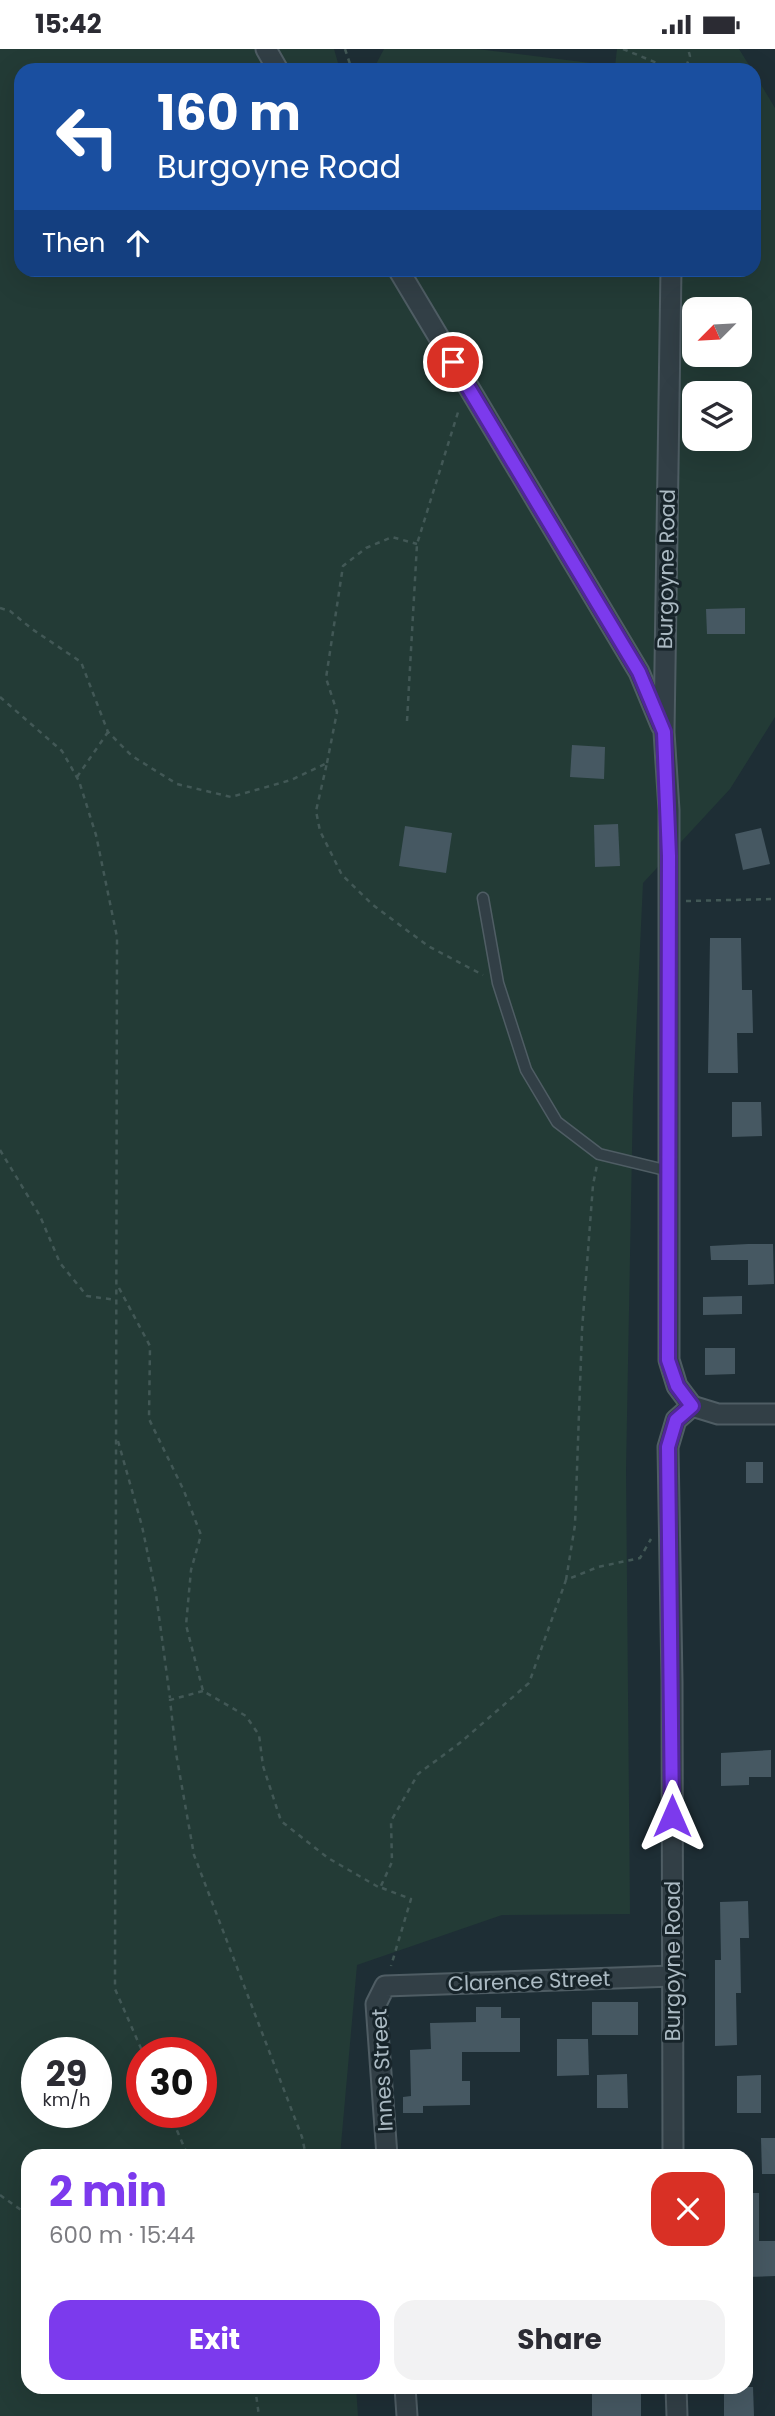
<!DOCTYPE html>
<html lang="en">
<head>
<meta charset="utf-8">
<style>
	body { margin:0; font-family:Poppins,sans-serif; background:#f2f2f3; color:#2b2b33; height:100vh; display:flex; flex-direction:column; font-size:26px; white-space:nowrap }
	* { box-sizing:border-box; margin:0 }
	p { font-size:23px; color:#7c7c81 }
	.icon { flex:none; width:38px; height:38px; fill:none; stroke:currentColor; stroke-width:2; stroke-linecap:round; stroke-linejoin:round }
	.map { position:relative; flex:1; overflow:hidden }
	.side { position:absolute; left:21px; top:2100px; width:732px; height:245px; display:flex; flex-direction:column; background:#fff; border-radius:21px; box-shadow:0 7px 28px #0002 }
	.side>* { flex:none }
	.banner { position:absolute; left:14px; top:14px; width:747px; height:214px; border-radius:21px; box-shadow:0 7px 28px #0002; background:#1a4fa0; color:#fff; overflow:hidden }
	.needle { width:46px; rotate:246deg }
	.controls { position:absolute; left:682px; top:248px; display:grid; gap:14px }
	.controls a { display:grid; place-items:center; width:70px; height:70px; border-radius:14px; background:#fff; box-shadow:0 7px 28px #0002; font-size:35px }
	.speed { position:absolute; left:21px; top:1988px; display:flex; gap:14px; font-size:35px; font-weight:700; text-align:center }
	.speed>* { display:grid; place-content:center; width:91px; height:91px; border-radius:50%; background:#fff; box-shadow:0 7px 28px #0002; line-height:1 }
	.speed small { font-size:18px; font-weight:400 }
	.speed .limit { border:10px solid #d22; background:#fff; color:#111 }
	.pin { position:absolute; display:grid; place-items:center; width:60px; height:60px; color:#fff; margin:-30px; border:4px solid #fff; border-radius:50%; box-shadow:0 2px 7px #0007 }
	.me { position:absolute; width:77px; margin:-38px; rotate:0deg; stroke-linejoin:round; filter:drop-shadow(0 0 5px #0008) }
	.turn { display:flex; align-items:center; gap:24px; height:147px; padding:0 28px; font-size:32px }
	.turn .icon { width:91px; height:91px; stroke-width:2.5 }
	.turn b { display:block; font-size:49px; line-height:60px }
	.then { display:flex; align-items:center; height:66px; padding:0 28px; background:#0003; gap:14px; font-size:26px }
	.round { display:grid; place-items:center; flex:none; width:74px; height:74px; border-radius:21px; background:#f2f2f3 }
	.overview { display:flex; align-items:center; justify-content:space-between; height:119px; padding:0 28px }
	h1 { font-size:42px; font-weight:700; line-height:52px; color:#7c3aed }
	.button { display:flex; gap:14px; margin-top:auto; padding:14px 28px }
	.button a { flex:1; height:80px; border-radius:21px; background:#7c3aed; color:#fff; font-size:28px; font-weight:700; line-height:80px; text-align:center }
	.button a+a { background:#f2f2f3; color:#2b2b33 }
	.status { display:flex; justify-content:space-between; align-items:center; height:49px; padding:0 35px; background:#fff; direction:ltr }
	.status svg { height:19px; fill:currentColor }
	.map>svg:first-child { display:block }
</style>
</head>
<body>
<div class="status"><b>15:42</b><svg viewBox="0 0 49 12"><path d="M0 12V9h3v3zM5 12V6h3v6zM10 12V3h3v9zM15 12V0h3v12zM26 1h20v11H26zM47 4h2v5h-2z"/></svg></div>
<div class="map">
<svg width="775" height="2367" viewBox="0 0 775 2367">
	<rect width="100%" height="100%" fill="#1e2e35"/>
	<!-- green -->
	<g fill="#233b36" fill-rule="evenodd">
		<path d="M0 0H334L340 21H21V220H754V24L775 59V668L730 740 643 834 633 1048 626 1421 630 1865 502 1866 357 1916 340 2107H28V2338H356L358 2367H0ZM695 261H740V306H695ZM695 345H740V390H695ZM37 2004H96V2063H37ZM142 2004H201V2063H142Z"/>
		<path d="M384 0H477L615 17 617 0H739L752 21H373Z"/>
	</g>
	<!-- building -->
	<g fill="#465862">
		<path d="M745 559V585H707L706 560Z"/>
		<path d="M572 696 605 698 604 730 570 728Z"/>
		<path d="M618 775 620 817 595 818 594 776Z"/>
		<path d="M405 777 452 784 446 824 399 817Z"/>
		<path d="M761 779 770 815 743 821 735 785Z"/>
		<path d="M710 889H741L742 941H752L753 984H737L738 1024H708Z"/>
		<path d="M732 1053H761L762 1087 732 1088Z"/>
		<path d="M748 1195H773L774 1235 748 1236V1211H711L710 1197Z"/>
		<path d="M742 1247V1265L703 1266V1248Z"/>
		<path d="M705 1299H735V1325L705 1326Z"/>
		<rect x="746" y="1413" width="17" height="21"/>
		<path d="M771 1701V1728H749V1736L721 1737V1704Z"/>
		<path d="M748 1852 749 1889H740L741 1944H736L737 1996 715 1997V1911H721L720 1853Z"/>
		<rect x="592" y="1953" width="46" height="33"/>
		<path d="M476 1958H501V1969H520V2003H462V2032H470V2056L423 2057V2064H403V2048L411 2047 410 2001 431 2000 430 1974 476 1973Z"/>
		<path d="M557 1990H588L589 2026 557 2027Z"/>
		<path d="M627 2025 628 2059H597V2026Z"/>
		<path d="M761 2026V2064H737V2027Z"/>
		<path d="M761 2089H775V2125H762Z"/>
		<path d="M746 2144H759V2192H775V2227L746 2228Z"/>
		<path d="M592 2338H630V2344H641V2367H592Z"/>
		<path d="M724 2338H753L754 2367H724Z"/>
	</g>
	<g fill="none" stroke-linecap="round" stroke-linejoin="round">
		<!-- lane casing -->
		<g stroke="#4f5d64" stroke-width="13">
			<path id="lane" d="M483 849 498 934 526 1021 557 1073 599 1105 669 1122"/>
		</g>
		<!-- street casing -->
		<g stroke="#4f5d64" stroke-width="23">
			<g id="street">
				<path d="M266 0 278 21"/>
				<path d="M398 220 639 623 661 676"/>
				<path d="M671 220 664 683 669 761V1311L677 1337 692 1357"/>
				<path d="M692 1357 718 1365H775"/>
				<path d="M387 2107 376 1955 385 1937 673 1927"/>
				<path d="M673 2107 672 1633 668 1398 676 1371 692 1357"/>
				<path d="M405 2338 407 2367"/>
				<path d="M676 2338 677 2367"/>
			</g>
		</g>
		<!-- path -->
		<g stroke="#425856" stroke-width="2.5" stroke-dasharray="5 5" stroke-linecap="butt">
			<path d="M345 0 352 21"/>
			<path d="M623 0 674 21"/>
			<path d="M679 21H685L690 7 688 0"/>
			<path d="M0 559 10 562 32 580 81 613 108 683 132 707 177 735 231 748 291 731 327 714 316 762 320 782 342 826 373 856 428 897 483 926"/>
			<path d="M0 648 62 702 79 732 96 786 117 888 115 1940 143 2004"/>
			<path d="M407 672 417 495 459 360"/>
			<path d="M327 714 337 663 326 629 343 517 366 499 392 488 417 495"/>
			<path d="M77 728 108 683"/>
			<path d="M686 852 775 850"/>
			<path d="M0 1101 40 1167 60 1214 87 1247 116 1251"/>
			<path d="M119 1239 150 1297 149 1370 184 1442 201 1486 191 1521 186 1576 203 1642 246 1667 259 1686 263 1717 281 1772 328 1809 380 1839 392 1813 391 1772 418 1725 461 1693 529 1634 566 1531 598 1518 640 1509 651 1490"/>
			<path d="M118 1392 142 1477 156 1545 170 1649"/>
			<path d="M566 1531 575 1476 582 1281 593 1136 597 1116"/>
			<path d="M203 1642 170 1651 176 1704 194 1806 302 2088 306 2107"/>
			<path d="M382 1839 411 1850 391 1917"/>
			<path d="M169 2063 188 2107"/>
			<path d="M0 2146 28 2166"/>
			<path d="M255 2338 259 2367"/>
		</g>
		<!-- lane -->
		<use href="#lane" stroke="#323f46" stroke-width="10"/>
		<!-- street -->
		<use href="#street" stroke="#323f46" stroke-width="19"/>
	</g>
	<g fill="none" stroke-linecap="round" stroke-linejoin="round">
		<!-- route casing -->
		<g stroke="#51269a" stroke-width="18">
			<path id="route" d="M453 313 639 623 664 683 669 807 668 1311 677 1337 692 1357 676 1371 668 1398 672 1767"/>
		</g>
		<!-- route -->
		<use href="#route" stroke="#7c3aed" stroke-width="12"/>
	</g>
	<g text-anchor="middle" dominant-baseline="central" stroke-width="6" stroke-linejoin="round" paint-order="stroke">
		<!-- street labels -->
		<g font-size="21" fill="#abbac3" stroke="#17242a">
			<text transform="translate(666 520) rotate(-89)">Burgoyne Road</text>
			<text transform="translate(672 1912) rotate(-90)">Burgoyne Road</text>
			<text transform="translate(529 1932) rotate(-2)">Clarence Street</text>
			<text transform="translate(382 2021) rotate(-93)">Innes Street</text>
		</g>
	</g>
</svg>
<div class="controls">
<a><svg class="needle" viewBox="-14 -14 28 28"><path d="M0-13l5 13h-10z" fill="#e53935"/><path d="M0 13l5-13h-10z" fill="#7c7c81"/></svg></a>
<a><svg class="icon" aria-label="layers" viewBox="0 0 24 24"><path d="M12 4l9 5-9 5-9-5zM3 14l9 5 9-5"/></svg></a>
</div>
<div class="speed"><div>29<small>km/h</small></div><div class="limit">30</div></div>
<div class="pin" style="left:453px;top:313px;background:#d93025"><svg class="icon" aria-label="arrive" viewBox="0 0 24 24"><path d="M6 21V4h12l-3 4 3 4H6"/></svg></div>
<svg class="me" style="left:672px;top:1767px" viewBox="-20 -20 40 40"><path d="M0-17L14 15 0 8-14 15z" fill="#7c3aed" stroke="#fff" stroke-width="4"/></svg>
<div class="banner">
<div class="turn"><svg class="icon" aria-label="left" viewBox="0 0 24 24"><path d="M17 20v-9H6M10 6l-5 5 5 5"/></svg><div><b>160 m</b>Burgoyne Road</div></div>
<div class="then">Then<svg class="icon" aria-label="ahead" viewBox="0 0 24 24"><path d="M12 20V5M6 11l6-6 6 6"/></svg></div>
</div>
<section class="side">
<div class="overview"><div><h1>2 min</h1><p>600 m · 15:44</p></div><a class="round" style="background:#d93025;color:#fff"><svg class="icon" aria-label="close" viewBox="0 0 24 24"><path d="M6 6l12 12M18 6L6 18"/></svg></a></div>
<div class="button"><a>Exit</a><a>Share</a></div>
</section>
</div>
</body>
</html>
